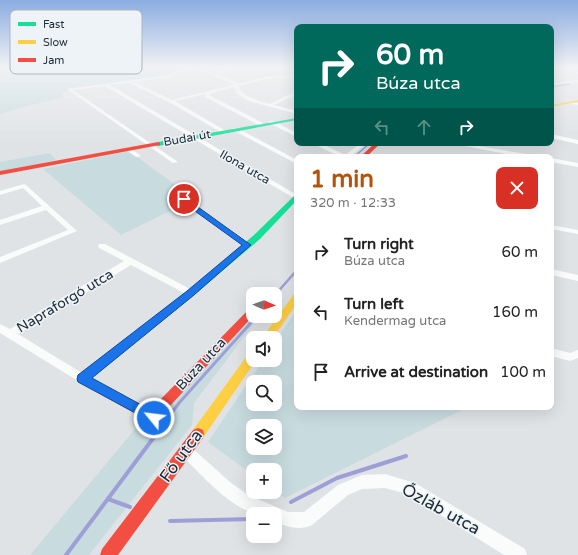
<!DOCTYPE html>
<html lang="en">
<head>
<meta charset="utf-8">
<style>
	body { margin:0; font-family:"Varela Round",sans-serif; background:#f2f2f2; color:#222; height:100vh; display:flex; flex-direction:column; font-size:15px; white-space:nowrap }
	* { box-sizing:border-box; margin:0 }
	p { font-size:13px; color:#767676 }
	.icon { flex:none; width:22px; height:22px; fill:none; stroke:currentColor; stroke-width:2; stroke-linecap:round; stroke-linejoin:round }
	.map { position:relative; flex:1; overflow:hidden }
	.details { position:absolute; left:294px; top:154px; width:260px; height:256px; display:flex; flex-direction:column; background:#fff; border-radius:8px; box-shadow:0 4px 16px #0002 }
	.details>* { flex:none }
	.guide { position:absolute; left:294px; top:24px; width:260px; height:122px; border-radius:8px; box-shadow:0 4px 16px #0002; background:#00695c; color:#fff; overflow:hidden }
	.needle { width:26px; rotate:92deg }
	.tools { position:absolute; left:246px; top:287px; display:grid; gap:8px }
	.tools a { display:grid; place-items:center; width:36px; height:36px; border-radius:8px; background:#fff; box-shadow:0 4px 16px #0002; font-size:20px }
	.pin { position:absolute; display:grid; place-items:center; width:34px; height:34px; color:#fff; margin:-17px; border:2px solid #fff; border-radius:50%; box-shadow:0 1px 4px #0007 }
	.me { position:absolute; width:44px; margin:-22px; rotate:299deg; stroke-linejoin:round; filter:drop-shadow(0 0 3px #0008) }
	.turn { display:flex; align-items:center; gap:14px; height:84px; padding:0 16px; font-size:18px }
	.turn .icon { width:52px; height:52px; stroke-width:2.5 }
	.turn b { display:block; font-size:28px; line-height:34px }
	.lanes { display:flex; align-items:center; height:38px; padding:0 16px; background:#0003; justify-content:center; gap:20px; direction:ltr }
	.lanes .off { opacity:.35 }
	.round { display:grid; place-items:center; flex:none; width:42px; height:42px; border-radius:8px; background:#f2f2f2 }
	.overview { display:flex; align-items:center; justify-content:space-between; height:68px; padding:0 16px }
	h1 { font-size:24px; font-weight:700; line-height:30px; color:#b45309 }
	ul { padding:0; list-style:none }
	li { display:flex; align-items:center; gap:12px; height:60px; padding:0 16px }
	li div { flex:1 }
	li b { display:block; font-size:15px }
	li em { font-style:normal }
	.map>svg:first-child { display:block }
</style>
</head>
<body>
<div class="map">
<svg width="578" height="555" viewBox="0 0 578 555">
	<rect width="100%" height="100%" fill="#e0e3e6"/>
	<!-- green -->
	<g fill="#c8dce0" fill-rule="evenodd">
		<path d="M0 67H191L188 69 191 70 151 78 62 92 63 98 30 105 0 114Z"/>
		<path d="M129 151 195 199 121 235 43 169Z"/>
		<path d="M50 153 56 160 0 172V162Z"/>
		<path d="M297 309V407H468L285 498 275 491V470H253V475L208 442 263 360H275V342ZM253 382H275V404H253ZM253 426H275V448H253Z"/>
		<path d="M253 316H260L194 403 192 425 89 555H30L140 423 146 428Z"/>
	</g>
	<g fill="none" stroke-linecap="round" stroke-linejoin="round">
		<!-- stream-far4 -->
		<path stroke="#9e9fd7" stroke-width="1" d="M551 87 570 84"/>
		<!-- stream-far3 -->
		<path stroke="#9e9fd7" stroke-width="1.5" d="M354 157 370 143"/>
		<!-- stream-far2 -->
		<path stroke="#9e9fd7" stroke-width="2.5" d="M275 295 297 270"/>
		<!-- stream-far1 -->
		<path stroke="#9e9fd7" stroke-width="3" d="M168 418 179 403 257 316"/>
		<!-- stream -->
		<g stroke="#9e9fd7" stroke-width="4">
			<path d="M108 499 130 507"/>
			<path d="M291 502 337 478 406 456"/>
			<path d="M170 521 253 519"/>
			<path d="M66 555 169 417"/>
		</g>
		<!-- street -->
		<g fill="#fafbfb" fill-rule="evenodd">
			<path d="M188 67H198L213 73 239 67H247L217 74 235 81 237 84 267 77 297 75V77L267 79 238 86C244 98 258 100 270 104L288 95 297 94V96L291 97 274 105 297 111V114L249 101 237 94 234 87 215 92 209 95 263 123V125H259L205 97V94L175 101 226 131 227 132 224 134 169 102 129 83 110 85 297 195V200L105 86 73 90 178 162 173 163 67 89 169 75ZM193 68 232 83 233 85 172 100 134 82 170 77Z"/>
			<path d="M276 67H283L297 71V73Z"/>
			<path d="M561 67H567L578 72V74Z"/>
			<path d="M578 80V82L551 85V83Z"/>
			<path d="M571 102 578 103V105L569 104Z"/>
			<path d="M269 121H273L297 133V137L269 123Z"/>
			<path d="M233 128H237L297 160V164L233 130Z"/>
			<path d="M551 134 578 140V144L551 138Z"/>
			<path d="M312 143H320L345 155 361 143H368L349 157H340Z"/>
			<path d="M449 143H462L532 155 535 157H522Z"/>
			<path d="M126 148H130L141 156 136 157 126 150Z"/>
			<path d="M551 158 578 163V167L551 162Z"/>
			<path d="M24 184 26 185 77 231 0 263V257L68 230 46 210 0 225V220L42 206 23 188 0 195V191Z"/>
			<path d="M184 197 250 243 251 245 250 247H244L182 200V198Z"/>
			<path d="M551 225 578 230V234L551 229Z"/>
			<path d="M99 244H105L194 291 196 293 191 296 188 295 131 265 18 334 87 376 89 379 87 382 83 384 0 333V324L10 329 124 261 99 248 98 246Z"/>
			<path d="M551 269 578 275V281L551 275Z"/>
			<path d="M551 348 570 353 578 350V358L570 361 551 356Z"/>
			<path d="M186 445 191 447 230 482 248 495 288 512H304L338 485 362 475 385 474 415 483 525 549 527 555H504L407 494 385 488 362 489 348 495 312 525C300 531 287 527 275 522V514C269 514 262 515 256 514 228 506 202 475 181 455L179 451 181 447Z"/>
		</g>
		<!-- fast -->
		<g fill="#16e098" fill-rule="evenodd">
			<path d="M297 118V120L158 146 155 144 158 142Z"/>
			<path d="M297 194V200L260 239 194 295 89 380 85 382 81 380 79 377 81 374 188 291 254 235 295 195Z"/>
		</g>
		<!-- slow -->
		<g fill="#ffcf43" fill-rule="evenodd">
			<path d="M578 100V102L551 107V105Z"/>
			<path d="M297 293V303L273 338H262L294 294Z"/>
			<path d="M253 352V360H256L203 438 198 440 193 438 192 434 193 430 249 353Z"/>
		</g>
		<!-- jam -->
		<g fill="#f24e42" fill-rule="evenodd">
			<path d="M158 142 160 143V145L0 175V171Z"/>
			<path d="M375 143H381L366 157H360Z"/>
			<path d="M253 307V316L169 407C164 414 160 426 150 422L79 382 77 379C80 373 83 372 89 374L90 378 152 411 161 399 250 308Z"/>
			<path d="M198 428 203 430 204 434 203 438 118 555H100L102 549 193 430Z"/>
		</g>
	</g>
	<!-- sky -->
	<linearGradient id="sky" x2="0" y2="1"><stop stop-color="#8aace1"/><stop offset="0.46" stop-color="#f1f2f4"/><stop offset="1" stop-color="#f1f2f4" stop-opacity="0"/></linearGradient>
	<rect width="578" height="145" fill="url(#sky)"/>
	<!-- route -->
	<path fill="#1a73e8" stroke="#114b97" d="M184 197 251 245 194 295 92 378 158 414 160 418 158 422 154 423 78 382 77 379 78 375 187 291 242 245 181 201V198Z"/>
	<g text-anchor="middle" dominant-baseline="central" stroke-width="3" stroke-linejoin="round" paint-order="stroke">
		<!-- far-street labels -->
		<g font-size="12" fill="#1e2a39" stroke="#edf3f6">
			<text transform="translate(187 138) rotate(-10)">Budai út</text>
			<text transform="translate(245 167) rotate(30)">Ilona utca</text>
		</g>
		<!-- street labels -->
		<g font-size="14" fill="#1e2a39" stroke="#edf3f6">
			<text transform="translate(65 301) rotate(-31)">Napraforgó utca</text>
			<text transform="translate(201 364) rotate(-47)">Búza utca</text>
		</g>
		<!-- near-street labels -->
		<g font-size="17" fill="#1e2a39" stroke="#edf3f6">
			<text transform="translate(181 456) rotate(-54)">Fő utca</text>
			<text transform="translate(441 509) rotate(29)">Őzláb utca</text>
		</g>
	</g>
	<!-- legend -->
	<rect x="10" y="10" width="132" height="64" rx="6" fill="#edf3f6" stroke="#afb7bd" stroke-width="1"/>
	<rect x="18" y="22" width="18" height="4" fill="#16e098"/>
	<rect x="18" y="40" width="18" height="4" fill="#ffcf43"/>
	<rect x="18" y="58" width="18" height="4" fill="#f24e42"/>
	<g font-size="11" fill="#1e2a39">
		<text x="43" y="28">Fast</text>
		<text x="43" y="46">Slow</text>
		<text x="43" y="64">Jam</text>
	</g>
</svg>
<div class="tools">
<a><svg class="needle" viewBox="-14 -14 28 28"><path d="M0-13l5 13h-10z" fill="#e53935"/><path d="M0 13l5-13h-10z" fill="#767676"/></svg></a>
<a><svg class="icon" aria-label="sound" viewBox="0 0 24 24"><path d="M4 9h4l5-4v14l-5-4H4zM17 9q2 3 0 6"/></svg></a>
<a><svg class="icon" aria-label="search" viewBox="0 0 24 24"><circle cx="10" cy="10" r="6"/><path d="M15 15l6 6"/></svg></a>
<a><svg class="icon" aria-label="layers" viewBox="0 0 24 24"><path d="M12 4l9 5-9 5-9-5zM3 14l9 5 9-5"/></svg></a>
<a>+</a>
<a>−</a>
</div>
<div class="pin" style="left:184px;top:199px;background:#d93025"><svg class="icon" aria-label="arrive" viewBox="0 0 24 24"><path d="M6 21V4h12l-3 4 3 4H6"/></svg></div>
<svg class="me" style="left:154px;top:418px" viewBox="-20 -20 40 40"><circle r="17" fill="#1a73e8" stroke="#fff" stroke-width="3"/><path d="M0-11L8 9 0 5-8 9z" fill="#fff"/></svg>
<div class="guide">
<div class="turn"><svg class="icon" aria-label="right" viewBox="0 0 24 24"><path d="M7 20v-9h11M14 6l5 5-5 5"/></svg><div><b>60 m</b>Búza utca</div></div>
<div class="lanes"><svg class="icon off" aria-label="left" viewBox="0 0 24 24"><path d="M17 20v-9H6M10 6l-5 5 5 5"/></svg><svg class="icon off" aria-label="ahead" viewBox="0 0 24 24"><path d="M12 20V5M6 11l6-6 6 6"/></svg><svg class="icon" aria-label="right" viewBox="0 0 24 24"><path d="M7 20v-9h11M14 6l5 5-5 5"/></svg></div>
</div>
<section class="details">
<div class="overview"><div><h1>1 min</h1><p>320 m · 12:33</p></div><a class="round" style="background:#d93025;color:#fff"><svg class="icon" aria-label="close" viewBox="0 0 24 24"><path d="M6 6l12 12M18 6L6 18"/></svg></a></div>
<ul>
<li><svg class="icon" aria-label="right" viewBox="0 0 24 24"><path d="M7 20v-9h11M14 6l5 5-5 5"/></svg><div><b>Turn right</b><p>Búza utca</p></div><em>60 m</em></li>
<li><svg class="icon" aria-label="left" viewBox="0 0 24 24"><path d="M17 20v-9H6M10 6l-5 5 5 5"/></svg><div><b>Turn left</b><p>Kendermag utca</p></div><em>160 m</em></li>
<li><svg class="icon" aria-label="arrive" viewBox="0 0 24 24"><path d="M6 21V4h12l-3 4 3 4H6"/></svg><div><b>Arrive at destination</b></div><em>100 m</em></li>
</ul>
</section>
</div>
</body>
</html>
